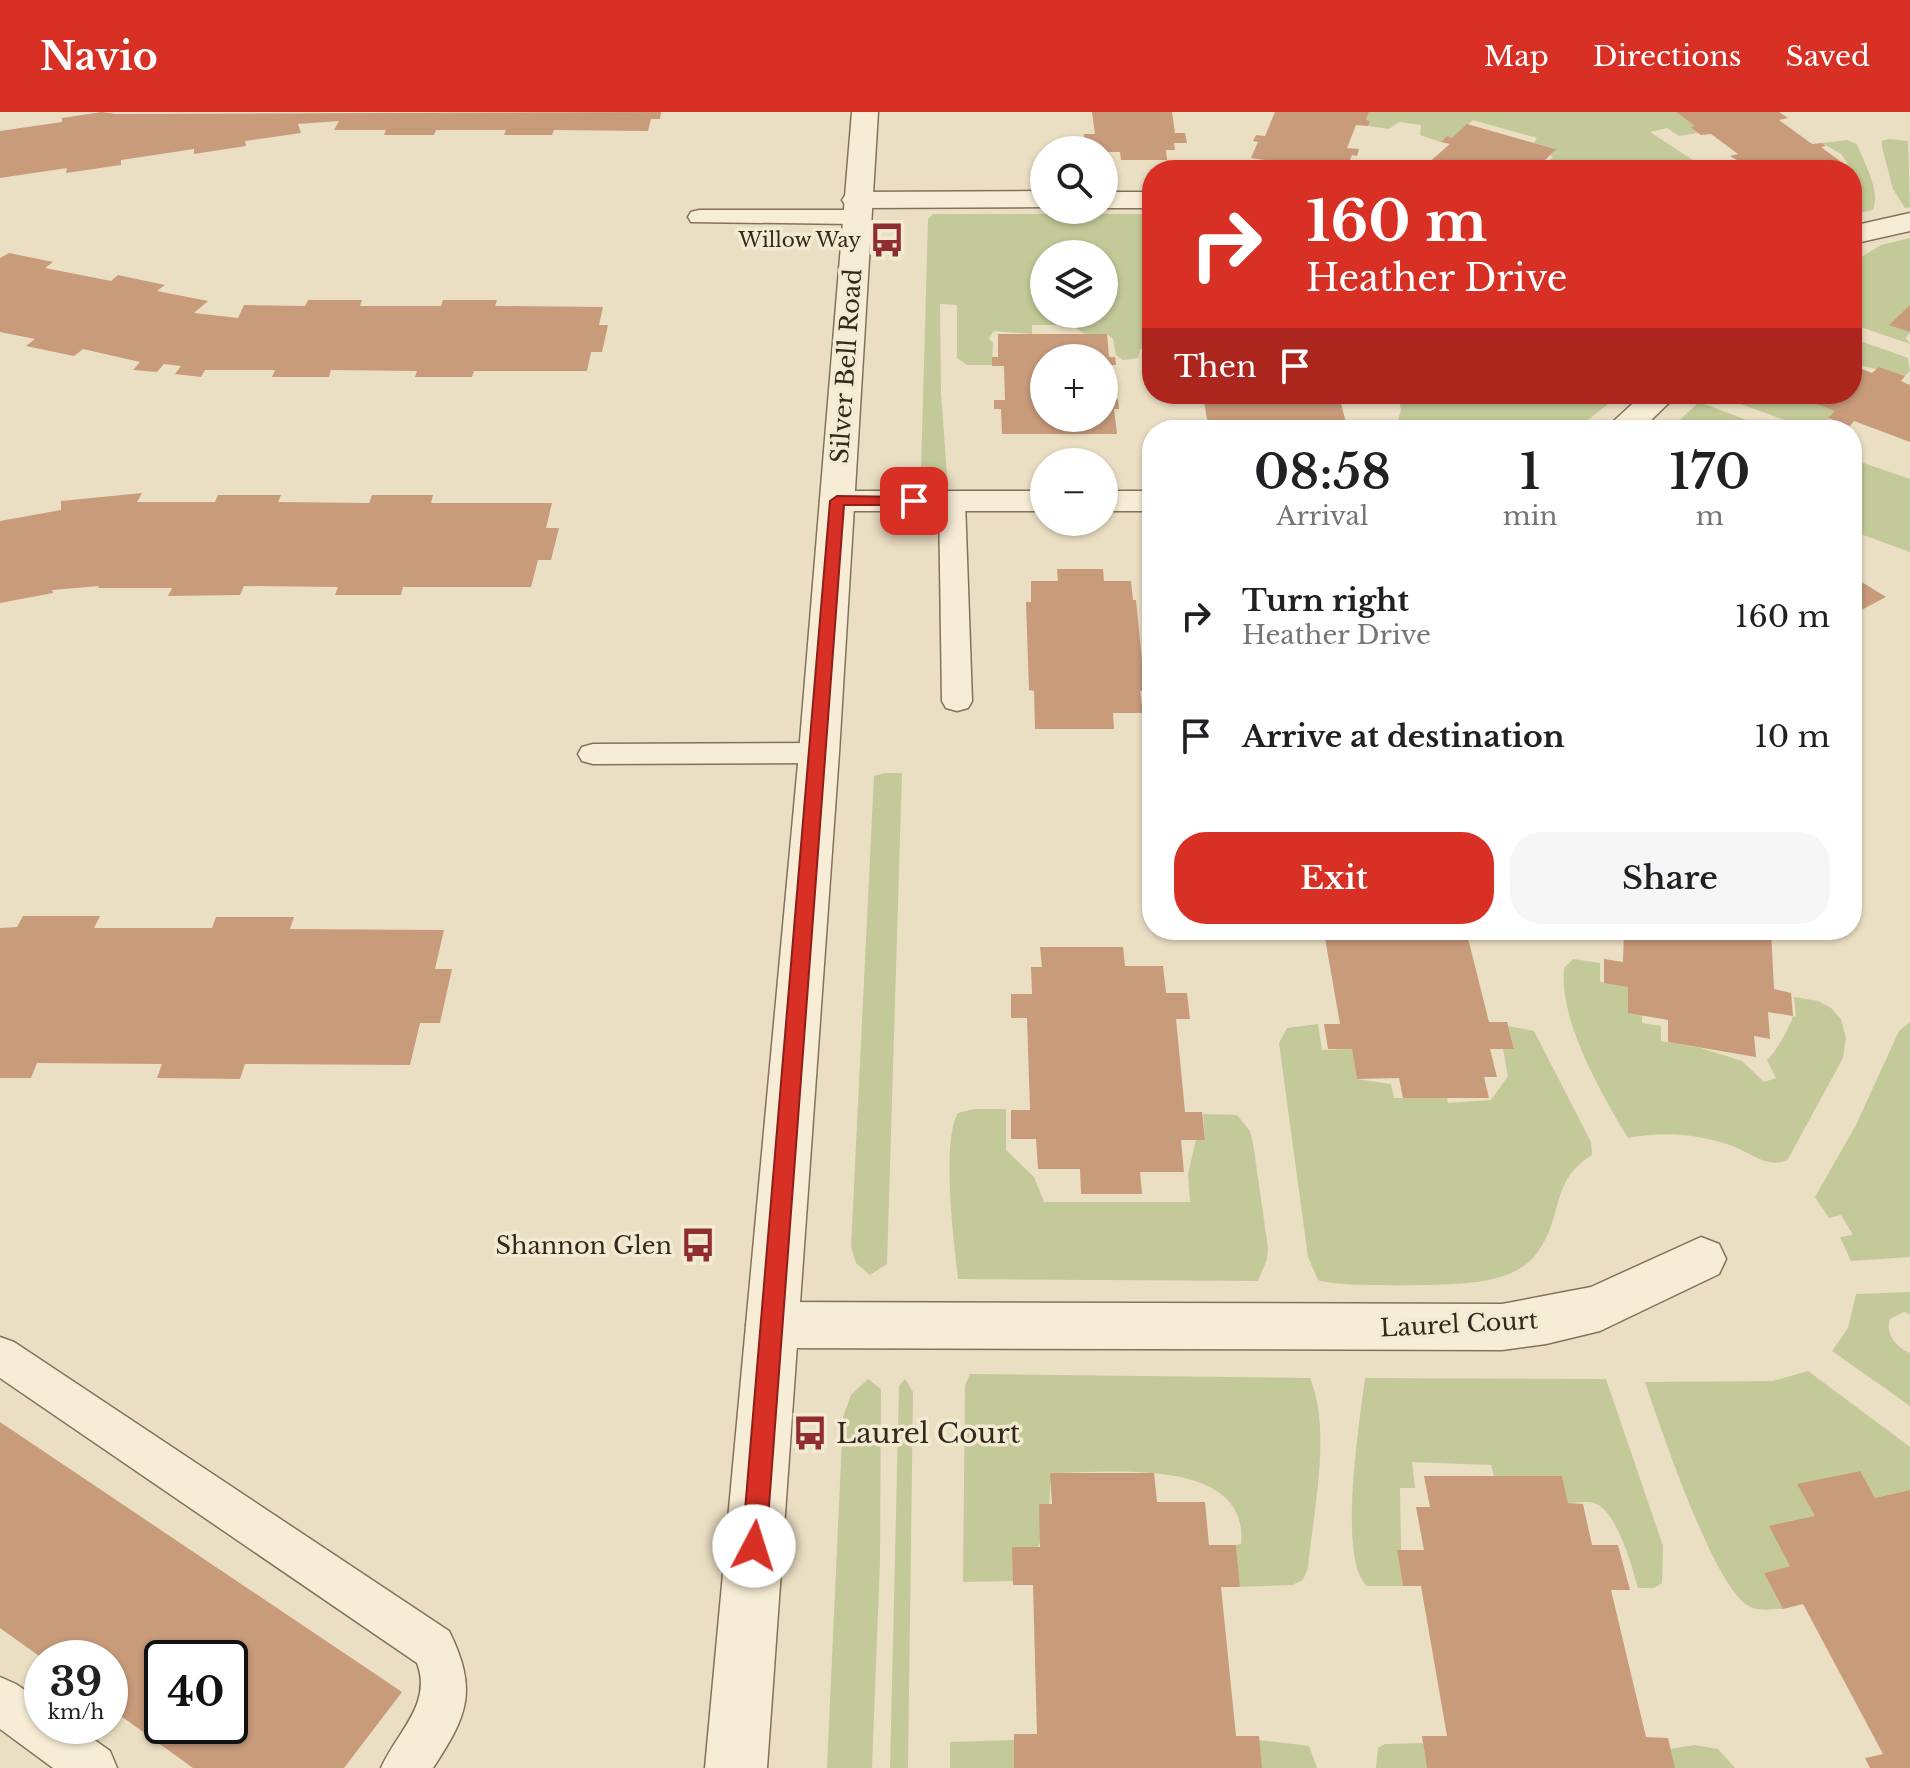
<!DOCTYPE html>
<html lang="en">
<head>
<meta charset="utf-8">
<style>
	body { margin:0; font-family:"Libre Baskerville",serif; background:#f6f6f6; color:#202124; height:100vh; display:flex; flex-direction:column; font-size:30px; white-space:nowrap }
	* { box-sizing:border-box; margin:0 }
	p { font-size:26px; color:#757577 }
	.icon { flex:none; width:44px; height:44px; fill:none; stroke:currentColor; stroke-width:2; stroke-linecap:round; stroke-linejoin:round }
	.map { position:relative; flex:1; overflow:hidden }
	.sheet { position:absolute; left:1142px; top:308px; width:720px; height:520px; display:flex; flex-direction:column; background:#fff; border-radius:32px; box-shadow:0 2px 6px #0004 }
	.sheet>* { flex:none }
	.banner { position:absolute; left:1142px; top:48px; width:720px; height:244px; border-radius:32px; box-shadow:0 2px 6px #0004; background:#d93025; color:#fff; overflow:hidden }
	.controls { position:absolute; left:1030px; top:24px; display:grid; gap:16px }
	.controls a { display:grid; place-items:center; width:88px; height:88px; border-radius:50%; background:#fff; box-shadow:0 2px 6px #0004; font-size:40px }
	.speed { position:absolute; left:24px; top:1528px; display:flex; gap:16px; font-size:40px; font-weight:700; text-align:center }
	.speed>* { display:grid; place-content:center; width:104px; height:104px; border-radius:50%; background:#fff; box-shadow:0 2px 6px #0004; line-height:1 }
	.speed small { font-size:20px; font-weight:400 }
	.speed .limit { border:4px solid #111; border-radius:12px; background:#fff; color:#111 }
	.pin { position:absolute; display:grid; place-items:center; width:68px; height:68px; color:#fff; margin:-34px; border-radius:16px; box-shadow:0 4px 12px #0006 }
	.me { position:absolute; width:88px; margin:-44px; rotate:5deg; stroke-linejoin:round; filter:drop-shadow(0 0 6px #0008) }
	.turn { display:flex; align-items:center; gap:28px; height:168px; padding:0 32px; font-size:36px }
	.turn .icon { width:104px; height:104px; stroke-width:2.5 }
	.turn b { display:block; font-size:56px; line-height:68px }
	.then { display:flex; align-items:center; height:76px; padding:0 32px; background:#0003; gap:16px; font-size:30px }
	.eta { display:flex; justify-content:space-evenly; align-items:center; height:136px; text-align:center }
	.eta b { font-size:48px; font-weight:600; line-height:56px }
	.button { display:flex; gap:16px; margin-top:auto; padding:16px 32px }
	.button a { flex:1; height:92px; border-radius:32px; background:#d93025; color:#fff; font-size:32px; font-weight:600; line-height:92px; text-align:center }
	.button a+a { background:#f6f6f6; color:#202124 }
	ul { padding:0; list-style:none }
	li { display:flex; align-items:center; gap:24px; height:120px; padding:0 32px }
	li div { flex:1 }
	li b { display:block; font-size:30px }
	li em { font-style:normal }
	header { display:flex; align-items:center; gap:48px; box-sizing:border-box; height:112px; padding:0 40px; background:#d93025; color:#fff }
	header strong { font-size:38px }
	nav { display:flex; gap:44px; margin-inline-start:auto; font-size:28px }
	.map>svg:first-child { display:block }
</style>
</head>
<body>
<header>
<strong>Navio</strong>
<nav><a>Map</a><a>Directions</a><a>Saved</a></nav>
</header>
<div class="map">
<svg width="1910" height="1656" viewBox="0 0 1910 1656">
	<rect width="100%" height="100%" fill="#ebdfc3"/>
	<!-- green -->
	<g fill="#c3c998" fill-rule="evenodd">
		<path d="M1369 0H1676L1695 14 1690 15 1698 21 1679 24 1667 16 1650 20 1708 58H1585L1572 55 1568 58H1543L1541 57 1553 45 1550 43 1555 36 1534 31 1537 26 1473 8 1452 26 1447 24 1441 30 1420 23 1421 13 1399 10 1389 17 1368 14 1370 9 1366 8Z"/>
		<path d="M1889 27 1908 29 1910 95 1905 96 1893 77 1882 35V29Z"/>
		<path d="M1847 28 1857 32C1864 51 1881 79 1873 98L1852 102V58H1843L1848 52 1841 42 1822 31Z"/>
		<path d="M933 102H1152V237H1140L1138 246 1123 248 1116 243 1113 227 1107 222H1085L1071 213H1032V222L994 219 989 226 993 231 992 253H967L957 246V193L940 192 941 281 947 364 944 369 927 368 921 359 928 107ZM1044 142H1104V202H1044Z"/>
		<path d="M1910 126V193L1890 212 1910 220 1906 226 1910 232 1852 212V151L1881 133Z"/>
		<path d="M1852 226 1908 246 1910 259 1905 264 1879 255 1876 257 1852 251Z"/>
		<path d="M1398 282H1621L1575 318H1395L1401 298Z"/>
		<path d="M1713 282H1816L1835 299 1822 314 1830 318H1812Z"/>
		<path d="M1699 290 1773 318H1669Z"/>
		<path d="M1852 347 1910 367V440L1852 419Z"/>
		<path d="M885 661H902L887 1152 870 1163 856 1151 851 1135 874 664Z"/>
		<path d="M1573 847 1600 851V870L1629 875 1642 903V911L1661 914V929L1701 936 1742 949 1764 970 1776 966 1767 948C1776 940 1790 915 1793 904L1796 905 1794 885 1818 889 1831 896 1841 907 1846 926 1843 946 1788 1047C1771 1058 1752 1042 1735 1035 1700 1022 1665 1019 1628 1026 1601 981 1559 909 1564 856Z"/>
		<path d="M1910 910V1145L1851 1149 1840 1125 1853 1123 1841 1103 1829 1106 1815 1085 1856 1013 1899 919Z"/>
		<path d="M1318 912 1322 938 1352 937 1357 967 1391 972 1394 986H1447L1448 991 1491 988 1508 964 1503 937 1514 936 1508 914 1534 919 1591 1030 1592 1043C1549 1069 1564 1106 1537 1141 1526 1157 1503 1166 1484 1169 1459 1174 1339 1176 1318 1168L1308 1145 1279 931 1287 916Z"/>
		<path d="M1006 997V1038L1034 1065 1044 1090H1190L1188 1062 1196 1028H1205L1203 1002 1237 1003 1250 1019 1253 1031 1268 1136 1267 1147 1258 1169 958 1167C954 1131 941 1029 958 1001L974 997Z"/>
		<path d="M1910 1180V1202L1904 1200 1890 1207C1885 1222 1896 1235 1910 1241V1294L1832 1239 1848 1216 1856 1182Z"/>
		<path d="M1808 1259 1910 1335V1378L1875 1386 1859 1359 1798 1373 1815 1404 1790 1454 1764 1461 1783 1497C1771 1497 1757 1500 1747 1493 1712 1470 1660 1314 1645 1270L1773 1269Z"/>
		<path d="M970 1262 1310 1266C1332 1319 1313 1400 1308 1456L1303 1468 1292 1473 1240 1475 1236 1433 1241 1432C1250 1343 1106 1361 1051 1361 1048 1416 1050 1424 1013 1469L963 1470 965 1274Z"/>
		<path d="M1365 1266 1606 1267 1663 1434 1662 1471 1654 1476H1638C1632 1455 1617 1398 1594 1391 1587 1389 1576 1391 1568 1391L1562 1364H1494L1491 1353 1412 1350 1415 1376H1400L1401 1438H1397L1403 1474H1367C1337 1448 1360 1306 1365 1266Z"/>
		<path d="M868 1267 881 1277 880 1449 872 1656H827L843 1305 851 1283Z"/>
		<path d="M905 1267 913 1280 908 1656H890L899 1274Z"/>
		<path d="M1014 1628V1656H950V1630Z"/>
		<path d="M1259 1628 1309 1634 1317 1656H1262Z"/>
		<path d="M1423 1631 1427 1656H1376L1378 1636 1385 1632Z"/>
		<path d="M1694 1633 1718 1637 1735 1656H1675L1670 1637Z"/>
	</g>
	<!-- building -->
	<g fill="#c89b7b" fill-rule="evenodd">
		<path d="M102 0 115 2 661 0 660 7H651L648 19 554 18 552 23H504L506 18H436L434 23H384L386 18H334L339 9 298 12 301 21 245 29 246 34 194 42V37L121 48V53L66 61 67 56 0 66V19L62 10V6Z"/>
		<path d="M1092 0H1172L1175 21H1185L1187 31H1174L1175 38H1166L1167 48H1121L1120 40H1104L1099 38 1098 31H1085L1084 22H1095Z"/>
		<path d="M1275 0H1369L1366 8 1370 9 1368 14 1356 13 1347 36 1359 37 1357 44 1352 43 1346 58H1334L1251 46 1258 30 1253 29 1256 23 1265 24Z"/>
		<path d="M1676 0H1779L1788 6 1779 8 1812 32 1822 31 1826 34 1821 35 1844 52 1806 58H1754L1730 44 1738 42 1711 22 1701 23 1690 15 1695 14Z"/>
		<path d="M1467 12 1534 31 1556 37 1542 51 1546 52 1541 57 1529 54 1525 58H1417L1413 55 1419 50 1427 52 1450 32 1441 30 1447 24 1452 26Z"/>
		<path d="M9 141 53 150 45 156 111 169 118 163 165 173 157 179 208 189 194 201 238 206 244 193 305 194 308 188H362L360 194H441L443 188H497L495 194 603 195 599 213H608L602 240H591L587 259H474L472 265H415L417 259 331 258 329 265H272L275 258H205L201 265 175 262 181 254 164 252 157 260 133 258 140 250 83 237 74 244 26 234 35 227 0 220V146Z"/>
		<path d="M1910 193V220L1889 213Z"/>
		<path d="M998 222H1107L1109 245H1115L1116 253H1104V246H1044V306H1104V287H1118L1119 297H1114L1117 322H1002L1001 297H994V288H1005L1004 254H992V245H998Z"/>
		<path d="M1852 253 1872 261 1879 255 1905 264 1901 269 1910 273V330L1854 309 1850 314 1828 306 1835 299 1809 289 1816 282H1852Z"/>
		<path d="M1223 282 1339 284 1348 318H1209L1203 284H1223Z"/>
		<path d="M142 381 137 390H215L218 383H281L278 390 369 391 372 383H433L431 391H552L546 416H559L551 448H538L531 475H403L401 483H335L338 475 244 474 240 483 168 484 172 476H98L99 474 52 478 53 481 0 491V409L61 398V389Z"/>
		<path d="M1057 457H1103L1104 469H1131L1133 488H1136L1145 579H1140L1143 601H1113L1114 617H1035L1034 579 1029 578 1026 490H1031V469H1058Z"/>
		<path d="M1852 464 1886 485 1852 503Z"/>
		<path d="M23 804H100L94 816H212L216 805H294L290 817 444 818 435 857H452L440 911H420L410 953 245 952 240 967 157 966 162 952 37 951 31 966H0V816L17 815Z"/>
		<path d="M1309 818H1480L1482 826H1468L1489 910H1507L1514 937H1490L1497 965H1484L1489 986H1403L1399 966 1357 967 1352 937H1328L1324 912H1340L1325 826H1310Z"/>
		<path d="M1624 818H1771L1774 877 1791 881 1793 904 1768 900 1770 927 1754 924 1756 945 1668 930V908L1628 901V875L1604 871V847L1623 850Z"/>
		<path d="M1040 835H1123L1125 854H1163L1166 881H1187L1190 907H1176L1185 1000H1202L1205 1028H1181L1184 1060H1140L1142 1082H1081L1080 1057H1038L1036 1027H1011V998H1030L1027 906H1011V882H1032L1031 855H1042Z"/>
		<path d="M0 1310 402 1580 344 1656H193L110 1596V1546H42L0 1516ZM162 1546H230V1614H162Z"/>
		<path d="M1860 1359 1875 1386 1910 1378V1656H1870L1865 1646 1883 1642 1803 1492 1783 1497 1764 1461 1790 1454 1769 1414 1815 1404 1797 1372Z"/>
		<path d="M1050 1361H1154L1157 1390H1205L1209 1433H1236L1240 1475H1221L1236 1624H1259L1262 1656H1014V1622H1037L1033 1473H1013L1012 1435H1040L1039 1392H1052Z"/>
		<path d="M1424 1364H1562L1568 1391 1583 1392 1592 1433H1618L1630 1478H1611L1646 1625 1668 1626 1675 1656H1427L1422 1624H1447L1421 1474H1403L1397 1438H1424L1416 1395H1430Z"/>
	</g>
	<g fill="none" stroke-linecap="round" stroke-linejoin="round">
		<!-- service casing -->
		<g stroke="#84715b" stroke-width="3">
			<g id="service">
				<path d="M699 98H855L866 105 855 112 691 110 688 105 691 100Z"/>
				<path d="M952 381 961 383 965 389 972 589 968 596 957 599 946 596 942 589 939 389 943 383Z"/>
				<path d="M819 631 830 634 834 641 830 648 819 651 593 652 582 649 578 642 582 635 593 632Z"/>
				<path d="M0 1225 14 1230 449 1519C478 1578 468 1603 433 1656H381C396 1621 433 1592 417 1551L0 1266Z"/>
				<path d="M0 1565 16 1572 42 1590V1614H75L110 1639 117 1656H53L0 1617Z"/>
			</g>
		</g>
		<!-- minor casing -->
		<g stroke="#84715b" stroke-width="3">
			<g id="minor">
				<path d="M1044 79V95L856 96 846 94 842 88 846 82 856 80Z"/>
				<rect x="1104" y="80" width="48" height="16"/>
				<path d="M1910 101V119L1852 132V114Z"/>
				<path d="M1643 282H1678L1641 318H1604Z"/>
				<path d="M837 379H1044V399H837L825 396 820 389 825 382Z"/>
				<rect x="1104" y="379" width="48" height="20"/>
				<path d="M1701 1125 1719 1132 1726 1147 1719 1162 1600 1219 1546 1232 1502 1238 772 1236 754 1229 746 1213 754 1197 772 1190 1502 1192 1591 1175Z"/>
			</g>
		</g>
		<!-- tertiary casing -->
		<g stroke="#84715b" stroke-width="3">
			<path id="tertiary" d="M852 0H878L839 641 767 1656H705L799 641Z"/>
		</g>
		<!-- service -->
		<use href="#service" fill="#f7edd6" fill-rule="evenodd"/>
		<!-- minor -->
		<use href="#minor" fill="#f7edd6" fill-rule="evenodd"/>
		<!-- tertiary -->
		<use href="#tertiary" fill="#f7edd6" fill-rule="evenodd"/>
	</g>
	<!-- route -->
	<path fill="#d93025" stroke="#8d1f18" stroke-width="2" d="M837 384 914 385 921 389 914 393H844L766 1434 762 1442 754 1446 745 1442 742 1434 830 389Z"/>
	<!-- icons -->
	<defs>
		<g id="bus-bare" transform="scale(2.76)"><path d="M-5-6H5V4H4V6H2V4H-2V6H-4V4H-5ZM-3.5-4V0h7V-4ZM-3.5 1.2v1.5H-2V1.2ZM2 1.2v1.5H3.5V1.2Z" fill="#902e2f" stroke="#f3ead2" stroke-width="2.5" paint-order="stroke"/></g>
	</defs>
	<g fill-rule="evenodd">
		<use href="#bus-bare" x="887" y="128"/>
		<use href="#bus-bare" x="698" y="1133"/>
		<use href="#bus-bare" x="810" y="1321"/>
	</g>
	<g text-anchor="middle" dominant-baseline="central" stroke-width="7" stroke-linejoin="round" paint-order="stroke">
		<!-- far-poi labels -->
		<g font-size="20" fill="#35291e" stroke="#f3ead2" text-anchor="end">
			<text x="861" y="128">Willow Way</text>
		</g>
		<!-- street labels -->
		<g font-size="24" fill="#35291e" stroke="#f3ead2">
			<text transform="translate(846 254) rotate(-86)">Silver Bell Road</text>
			<text transform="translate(1459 1212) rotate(-3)">Laurel Court</text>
		</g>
		<!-- poi labels -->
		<g font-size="24" fill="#35291e" stroke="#f3ead2" text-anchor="end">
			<text x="672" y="1133">Shannon Glen</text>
		</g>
		<!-- near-poi labels -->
		<g font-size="28" fill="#35291e" stroke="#f3ead2" text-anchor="start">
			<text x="836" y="1321">Laurel Court</text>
		</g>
	</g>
</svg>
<div class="controls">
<a><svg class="icon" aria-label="search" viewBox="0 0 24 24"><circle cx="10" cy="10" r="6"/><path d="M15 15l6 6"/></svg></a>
<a><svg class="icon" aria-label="layers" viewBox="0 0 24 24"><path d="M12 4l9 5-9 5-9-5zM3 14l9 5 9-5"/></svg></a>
<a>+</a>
<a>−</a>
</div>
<div class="speed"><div>39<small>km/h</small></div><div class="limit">40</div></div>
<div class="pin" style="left:914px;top:389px;background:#d93025"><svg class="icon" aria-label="arrive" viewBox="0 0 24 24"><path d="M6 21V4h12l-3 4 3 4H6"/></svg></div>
<svg class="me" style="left:754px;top:1434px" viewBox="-20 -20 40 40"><circle r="19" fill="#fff"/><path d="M0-13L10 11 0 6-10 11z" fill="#d93025"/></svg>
<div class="banner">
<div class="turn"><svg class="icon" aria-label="right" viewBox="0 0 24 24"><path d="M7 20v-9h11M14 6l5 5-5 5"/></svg><div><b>160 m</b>Heather Drive</div></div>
<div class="then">Then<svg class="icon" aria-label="arrive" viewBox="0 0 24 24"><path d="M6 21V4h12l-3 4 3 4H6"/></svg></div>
</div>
<section class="sheet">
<div class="eta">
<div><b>08:58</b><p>Arrival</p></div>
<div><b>1</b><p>min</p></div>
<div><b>170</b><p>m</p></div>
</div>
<ul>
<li><svg class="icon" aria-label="right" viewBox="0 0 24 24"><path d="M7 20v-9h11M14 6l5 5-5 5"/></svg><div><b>Turn right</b><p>Heather Drive</p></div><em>160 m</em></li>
<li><svg class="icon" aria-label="arrive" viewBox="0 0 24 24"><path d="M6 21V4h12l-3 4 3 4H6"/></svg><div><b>Arrive at destination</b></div><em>10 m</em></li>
</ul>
<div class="button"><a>Exit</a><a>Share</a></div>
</section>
</div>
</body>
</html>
